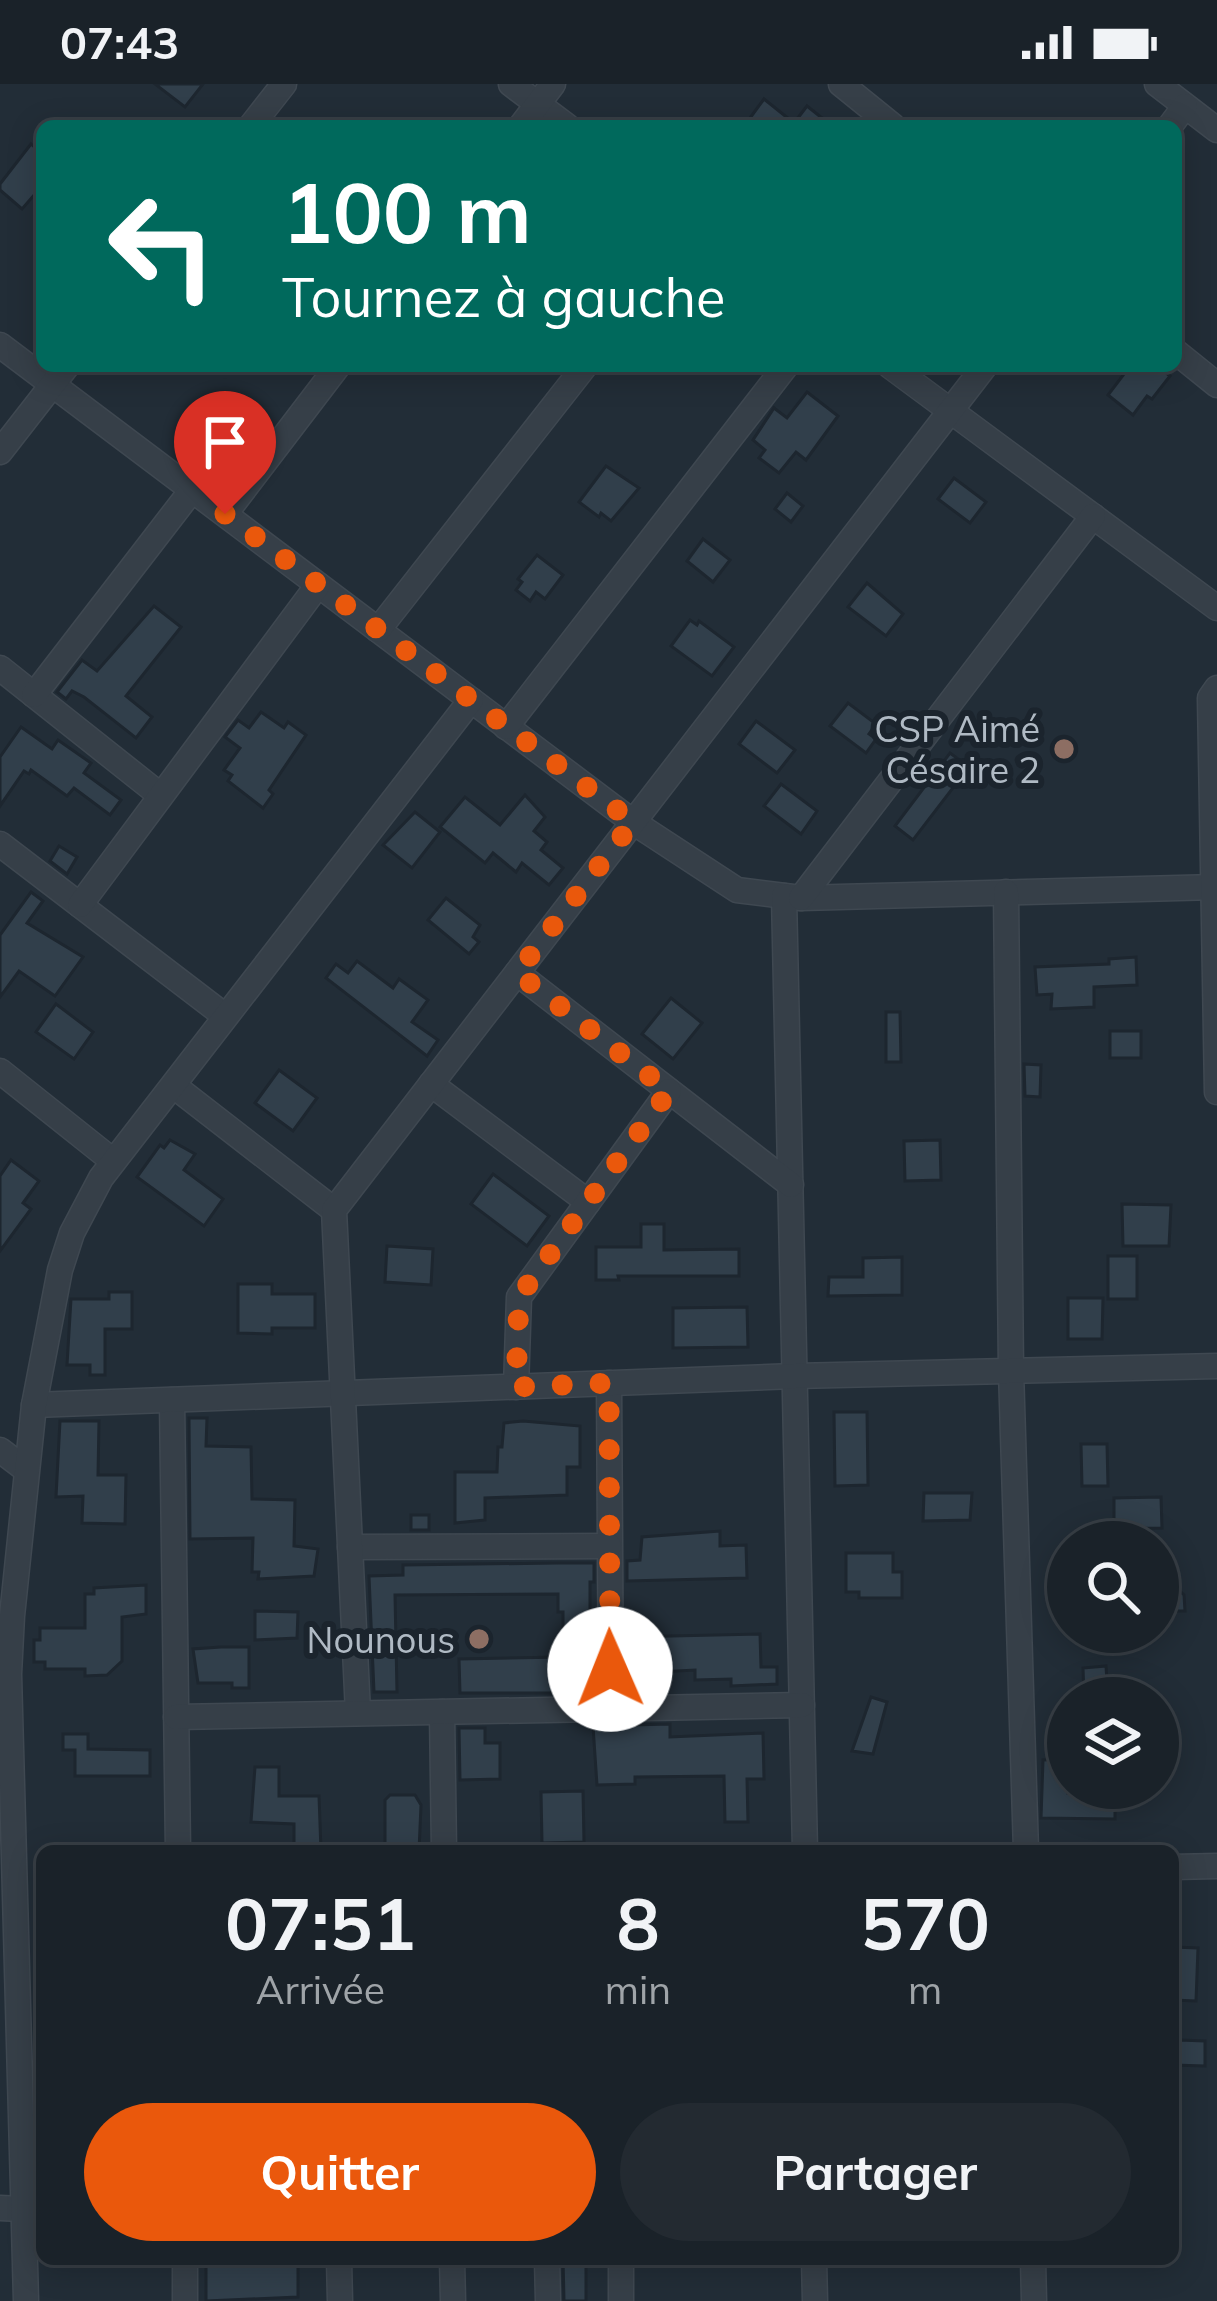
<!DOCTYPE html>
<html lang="fr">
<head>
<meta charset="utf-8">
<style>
	body { margin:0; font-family:Mulish,sans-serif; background:#232a31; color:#f1f3f6; height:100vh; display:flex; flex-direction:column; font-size:45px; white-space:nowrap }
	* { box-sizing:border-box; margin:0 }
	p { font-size:39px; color:#9fa4a8 }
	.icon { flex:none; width:66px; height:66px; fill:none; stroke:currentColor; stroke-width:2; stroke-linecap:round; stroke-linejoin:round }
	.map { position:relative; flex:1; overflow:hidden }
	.sheet { position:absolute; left:36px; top:1761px; width:1143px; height:420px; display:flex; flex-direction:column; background:#1a2229; border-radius:18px; box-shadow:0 6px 30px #0003,0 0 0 3px #383f46 }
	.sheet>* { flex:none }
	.guide { position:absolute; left:36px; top:36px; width:1146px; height:252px; border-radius:18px; box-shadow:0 6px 30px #0003,0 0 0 3px #383f46; background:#00695c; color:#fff; overflow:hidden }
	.controls { position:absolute; left:1047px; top:1437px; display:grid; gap:24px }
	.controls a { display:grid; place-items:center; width:132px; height:132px; border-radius:50%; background:#1a2229; box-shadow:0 6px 30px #0003,0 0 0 3px #383f46; font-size:60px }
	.pin { position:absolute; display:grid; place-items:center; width:102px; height:102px; color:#fff; margin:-123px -51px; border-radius:50% 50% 50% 0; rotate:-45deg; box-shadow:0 0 12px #0007 }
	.pin .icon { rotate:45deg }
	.me { position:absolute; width:132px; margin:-66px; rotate:359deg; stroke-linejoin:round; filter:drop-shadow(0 0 9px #0008) }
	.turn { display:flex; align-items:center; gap:42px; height:252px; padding:0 48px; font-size:54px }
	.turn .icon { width:156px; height:156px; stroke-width:2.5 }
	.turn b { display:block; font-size:84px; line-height:102px }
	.eta { display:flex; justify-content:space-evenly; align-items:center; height:204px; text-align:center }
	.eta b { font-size:72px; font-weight:700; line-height:84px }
	.button { display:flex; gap:24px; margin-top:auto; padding:24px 48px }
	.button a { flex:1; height:138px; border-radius:72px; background:#ea580c; color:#fff; font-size:48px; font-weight:700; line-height:138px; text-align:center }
	.button a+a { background:#232a31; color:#f1f3f6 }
	.status { display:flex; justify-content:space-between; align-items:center; height:84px; padding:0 60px; background:#1a2229; direction:ltr }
	.status svg { height:33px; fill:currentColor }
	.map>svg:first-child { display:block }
</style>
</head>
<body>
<div class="status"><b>07:43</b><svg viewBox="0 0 49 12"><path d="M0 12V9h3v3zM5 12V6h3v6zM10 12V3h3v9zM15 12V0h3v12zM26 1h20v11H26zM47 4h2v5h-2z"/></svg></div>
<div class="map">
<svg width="1217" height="2217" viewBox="0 0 1217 2217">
	<rect width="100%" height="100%" fill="#222d37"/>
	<!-- building -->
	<g fill="#313f4b" stroke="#1d262f" stroke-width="3">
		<path d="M155 0H203L185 23Z"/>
		<path d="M764 15 794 39 807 22 832 42H761L750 34Z"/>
		<path d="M31 60 42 70V102L22 125 0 106V100Z"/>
		<path d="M1130 282H1141L1150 289 1157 282 1170 292 1152 315 1147 312 1133 331 1108 311Z"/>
		<path d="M807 308 838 332 806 376 796 368 779 389 759 374 765 366 753 356 774 324 787 334Z"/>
		<path d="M606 382 639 404 611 437 601 429 599 433 579 418Z"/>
		<path d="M954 394 986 418 970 439 938 415Z"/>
		<path d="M787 409 803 422 791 438 775 425Z"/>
		<path d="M703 455 730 476 713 498 687 477Z"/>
		<path d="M537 471 563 491 545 515 536 508 530 517 516 506 522 498 518 495Z"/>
		<path d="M867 499 903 530 886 552 848 523Z"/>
		<path d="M154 522 181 543 126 612 152 633 136 654 84 613 72 607 66 615 57 608 82 576 97 587Z"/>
		<path d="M690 536 697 541 699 537 734 563 712 592 671 562Z"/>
		<path d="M848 619 876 640 869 650 876 655 866 669 830 642Z"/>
		<path d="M261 628 284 644 288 638 306 651 269 706 273 710 263 724 228 697 232 691 224 686 240 664 225 653 238 636 249 644Z"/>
		<path d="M756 637 795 666 777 689 739 660Z"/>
		<path d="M21 643 52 665 58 656 91 679 84 689 121 716 110 731 74 704 67 712 31 686 29 690 24 687 0 722V673Z"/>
		<path d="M950 669 969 683 913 756 895 742Z"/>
		<path d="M781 700 817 727 801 750 764 722Z"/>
		<path d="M525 711 545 733 534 747 547 758 541 766 563 784 549 801 522 779 516 788 493 769 485 779 440 743 465 713 500 741Z"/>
		<path d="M415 728 440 748 412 784 383 761Z"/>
		<path d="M59 762 77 773 67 790 50 777Z"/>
		<path d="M31 808 43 817 27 839 83 873 55 912 19 887 0 913V851Z"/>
		<path d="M446 814 480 841 473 853 479 858 469 870 428 836Z"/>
		<path d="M1136 873 1137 901 1094 903V923L1051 925 1052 910 1037 911 1035 883 1109 880V875Z"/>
		<path d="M357 877 393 904 399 895 428 916 412 938 438 956 427 972 326 894 336 880 348 889Z"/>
		<path d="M671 914 702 939 673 975 642 950Z"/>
		<path d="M56 920 93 948 74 975 36 948Z"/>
		<path d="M886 928H900L901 978H886Z"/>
		<rect x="1110" y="947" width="31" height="27"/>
		<path d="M1024 980 1041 981 1040 1013 1025 1012Z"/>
		<path d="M279 986 317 1014 293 1047 255 1019Z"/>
		<path d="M170 1056 195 1070 184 1086 223 1115 204 1142 137 1093 160 1061 164 1064Z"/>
		<path d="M940 1056 941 1096 905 1097 904 1057Z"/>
		<path d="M11 1076 39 1097 23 1119 31 1125 0 1167V1092Z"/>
		<path d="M493 1090 549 1132 527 1162 471 1120Z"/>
		<path d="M1122 1120 1171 1121 1169 1162H1123Z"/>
		<path d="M641 1140H664V1166L739 1165V1192H618L619 1196H596V1163H641Z"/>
		<path d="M387 1162 433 1165 431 1201 385 1198Z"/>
		<rect x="1108" y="1172" width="29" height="43"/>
		<path d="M902 1173V1211L828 1212 829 1193H863V1174Z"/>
		<path d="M238 1200H272V1210H315V1244H272V1250L238 1249Z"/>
		<path d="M109 1208H132V1245H105V1291H90V1281H67L71 1215H109Z"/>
		<path d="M1068 1214H1103L1102 1255H1068Z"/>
		<path d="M747 1223 748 1263 673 1264V1224Z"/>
		<path d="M834 1328H867L868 1401 835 1402Z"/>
		<path d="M189 1334H207L206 1362 251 1363 252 1415 295 1416 294 1462 318 1465 314 1492 258 1495 259 1488H252L253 1454 190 1455Z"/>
		<path d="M60 1337H99L98 1391H126L125 1440 82 1439 83 1412 56 1413Z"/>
		<path d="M523 1337 580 1342V1383H567V1411L485 1414V1436L455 1439V1388H497L498 1363H502L504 1339Z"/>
		<path d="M1081 1360H1107L1108 1402H1082Z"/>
		<path d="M924 1409H972L970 1436 923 1437Z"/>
		<path d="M1161 1413 1162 1444 1114 1445V1414Z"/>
		<rect x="411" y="1431" width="18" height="15"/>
		<path d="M720 1447V1462L746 1461 747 1494 627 1497V1477L640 1476 642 1453Z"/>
		<path d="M846 1469H893V1488H902V1514H859V1508H846Z"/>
		<path d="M558 1479H594V1498H590V1554H594L592 1609H460L459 1575 563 1573V1528H558V1510L395 1511 397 1608H374L369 1492 403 1491V1481Z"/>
		<path d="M1158 1486 1184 1511 1185 1527H1158Z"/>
		<path d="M146 1501V1530L122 1533V1577L107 1591 85 1592V1585H45V1578H34V1556H40V1544H85V1510H94V1504Z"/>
		<path d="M255 1527 298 1528 297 1554 255 1556Z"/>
		<path d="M760 1550 761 1583H777V1600L731 1602V1595L695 1596V1586L658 1588V1600L643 1601V1588H627V1553Z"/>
		<path d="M221 1563H249V1604H232V1599H198L193 1565Z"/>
		<path d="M1106 1582 1108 1614H1084L1083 1584Z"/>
		<path d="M871 1613 887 1618 873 1670 852 1667Z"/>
		<path d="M670 1640V1653L763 1649 764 1695H747L748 1738H725L724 1692 635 1693V1700L597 1701 593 1642Z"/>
		<path d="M459 1644H485V1659H500V1695L460 1696Z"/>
		<path d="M63 1650H88V1665L150 1666V1692H75V1666H63Z"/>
		<path d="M1068 1675V1709L1115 1708V1735L1041 1734 1043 1676Z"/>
		<path d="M255 1683H279V1712H319L321 1767H294V1740L251 1738Z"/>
		<path d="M583 1707 584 1758 542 1759 541 1708Z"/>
		<path d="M390 1711H415L421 1721 419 1767H385V1716Z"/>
		<path d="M1173 1863 1198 1864 1196 1917 1173 1916Z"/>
		<path d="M1179 1956 1205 1957V1982L1173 1981V1959Z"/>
		<path d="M563 2175H586V2217H564Z"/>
		<path d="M252 2180H298V2213L206 2217V2181Z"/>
	</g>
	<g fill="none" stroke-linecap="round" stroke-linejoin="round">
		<!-- minor casing -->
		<g stroke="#3f4851" stroke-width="27">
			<g id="minor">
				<path d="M511 0 567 42"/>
				<path d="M841 0 893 42"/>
				<path d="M1157 0 1217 46"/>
				<path d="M251 42 284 0"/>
				<path d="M521 42 553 0"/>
				<path d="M1170 42 1185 22"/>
				<path d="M0 261 633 738 737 806 801 814 1217 803"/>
				<path d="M1176 268 1217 301"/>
				<path d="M890 282 1217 524"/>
				<path d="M0 368 67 282"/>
				<path d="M225 430 338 282"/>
				<path d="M378 546 585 282"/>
				<path d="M0 584 160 711"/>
				<path d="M1217 604 1210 614 1217 1008"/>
				<path d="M34 611 192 406"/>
				<path d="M506 643 786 282"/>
				<path d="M0 760 225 932"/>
				<path d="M1006 808 1011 1287 1026 1767"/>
				<path d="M784 812 805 1767"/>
				<path d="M801 814 1093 432"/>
				<path d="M80 821 318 501"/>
				<path d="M517 889 791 1101"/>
				<path d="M0 987 113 1077"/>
				<path d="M431 1000 588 1118"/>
				<path d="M174 1002 334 1126"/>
				<path d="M609 1299 611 1625"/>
				<path d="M516 1303 519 1213 669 1007"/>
				<path d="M172 1316 178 1767"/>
				<path d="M34 1321 795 1292 1217 1282"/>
				<path d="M0 1366 25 1385"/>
				<path d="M350 1463 609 1462"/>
				<path d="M442 1628 444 1767"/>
				<path d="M358 1629 334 1126 985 282"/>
				<path d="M176 1633 802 1621"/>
				<path d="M1173 1783 1217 1782"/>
				<path d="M0 2124 42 2126"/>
				<path d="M185 2175V2217"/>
				<path d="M339 2175 340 2217"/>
				<path d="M452 2175 453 2217"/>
				<path d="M547 2175 548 2217"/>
				<path d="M621 2175V2217"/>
				<path d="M814 2175 815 2217"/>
				<path d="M1033 2175 1034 2217"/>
				<path d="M26 2217 9 1590 12 1532 34 1321 60 1186 72 1149 101 1094 471 616"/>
			</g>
		</g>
		<!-- minor -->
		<use href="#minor" stroke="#363f48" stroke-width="24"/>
	</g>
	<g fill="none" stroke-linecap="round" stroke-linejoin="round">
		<!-- route -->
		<path stroke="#ea580c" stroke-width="21" stroke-dasharray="0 37.8" d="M225 430 633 738 517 889 669 1007 519 1213 516 1303 609 1299 610 1585"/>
	</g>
	<!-- markers -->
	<g fill="#8d6e63" stroke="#1b242d" stroke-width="4.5">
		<circle cx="1064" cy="665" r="12"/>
		<circle cx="479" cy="1555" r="12"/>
	</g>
	<g text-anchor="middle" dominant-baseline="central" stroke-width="12" stroke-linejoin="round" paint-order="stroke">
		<!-- poi labels -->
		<g font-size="36" fill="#b0bac4" stroke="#1b242d" text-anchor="end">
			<text x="1040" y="644">CSP Aimé<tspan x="1040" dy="41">Césaire 2</tspan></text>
			<text x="455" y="1555">Nounous</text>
		</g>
	</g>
</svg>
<div class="controls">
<a><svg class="icon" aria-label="search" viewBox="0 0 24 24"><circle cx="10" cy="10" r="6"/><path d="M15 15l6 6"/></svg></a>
<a><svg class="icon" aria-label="layers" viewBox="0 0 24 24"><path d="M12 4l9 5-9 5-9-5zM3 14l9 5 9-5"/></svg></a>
</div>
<div class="pin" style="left:225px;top:430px;background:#d93025"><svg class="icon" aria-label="arrive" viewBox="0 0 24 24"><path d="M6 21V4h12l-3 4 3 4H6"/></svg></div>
<svg class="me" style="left:610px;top:1585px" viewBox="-20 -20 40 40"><circle r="19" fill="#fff"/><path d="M0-13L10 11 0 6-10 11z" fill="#ea580c"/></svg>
<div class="guide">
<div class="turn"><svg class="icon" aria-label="left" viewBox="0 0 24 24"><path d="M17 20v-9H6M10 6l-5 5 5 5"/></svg><div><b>100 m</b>Tournez à gauche</div></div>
</div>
<section class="sheet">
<div class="eta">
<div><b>07:51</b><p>Arrivée</p></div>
<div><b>8</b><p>min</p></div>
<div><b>570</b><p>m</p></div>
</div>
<div class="button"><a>Quitter</a><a>Partager</a></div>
</section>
</div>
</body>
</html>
